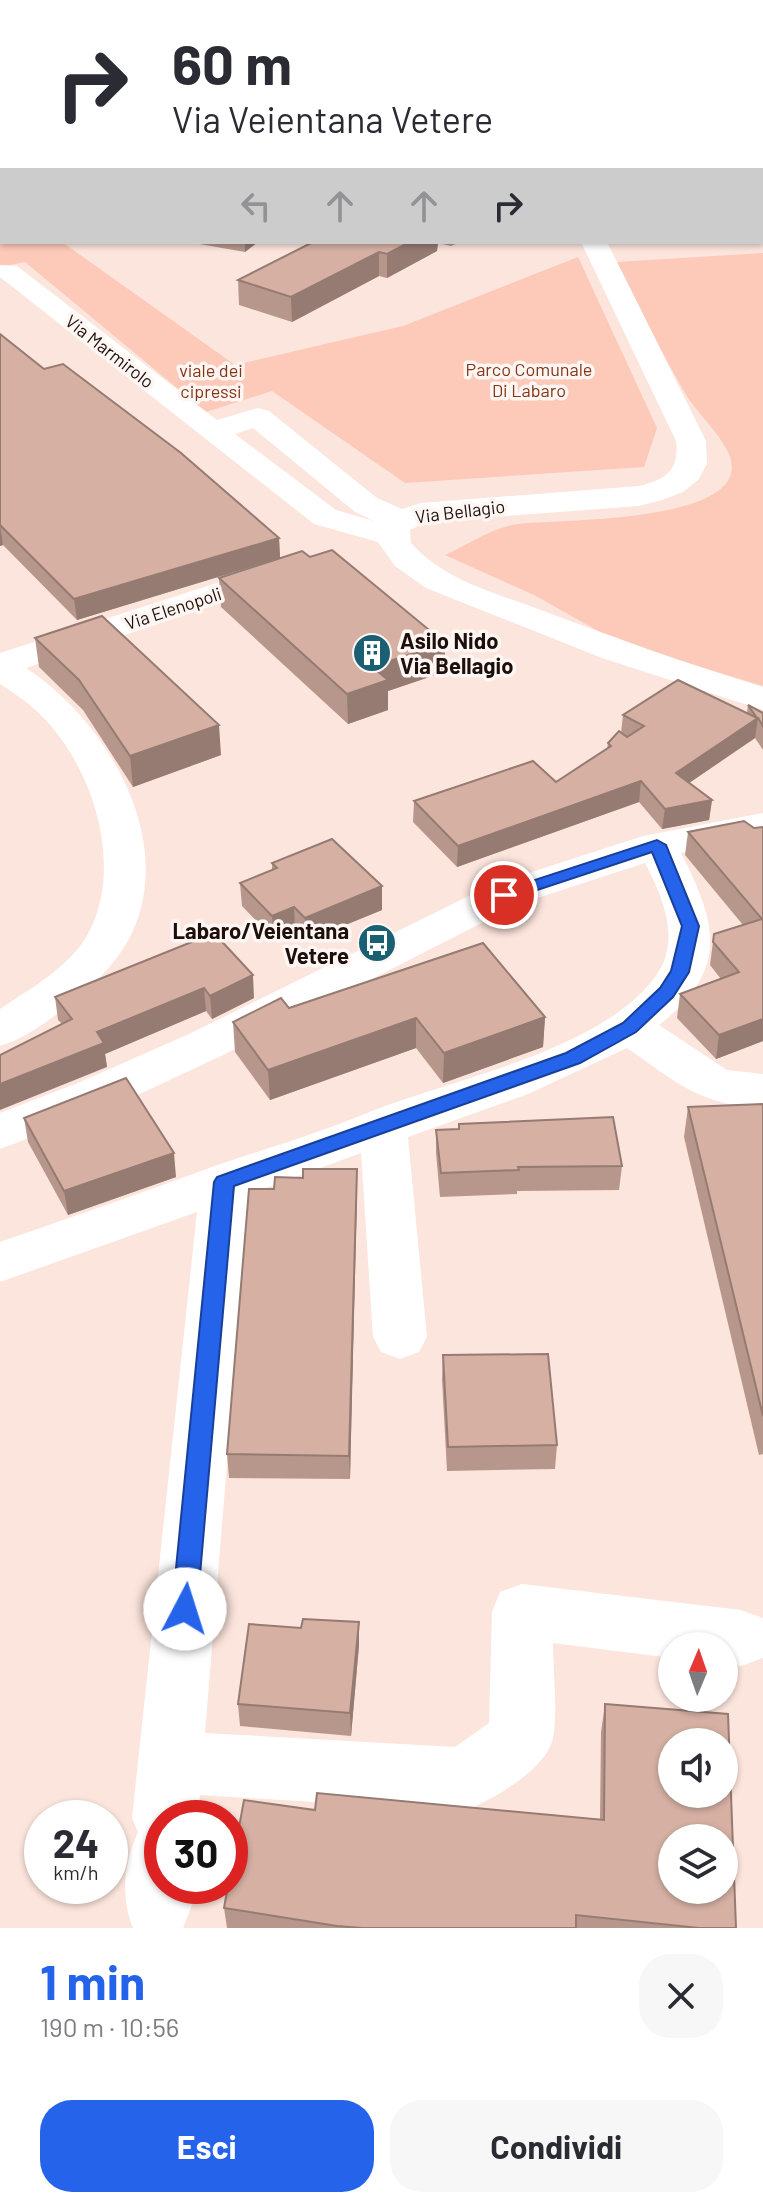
<!DOCTYPE html>
<html lang="it">
<head>
<meta charset="utf-8">
<style>
	body { margin:0; font-family:Barlow,sans-serif; background:#f7f7f7; color:#2b2b33; height:100vh; display:flex; flex-direction:column; font-size:30px; white-space:nowrap }
	* { box-sizing:border-box; margin:0 }
	p { font-size:26px; color:#7c7c81 }
	.icon { flex:none; width:44px; height:44px; fill:none; stroke:currentColor; stroke-width:2; stroke-linecap:round; stroke-linejoin:round }
	.map { position:relative; height:1928px; overflow:hidden }
	.details { display:flex; flex-direction:column; background:#fff; flex:1 }
	.details>* { flex:none }
	.banner { position:absolute; left:0px; top:0px; width:764px; height:244px; box-shadow:0 2px 6px #0004; background:#fff; color:#2b2b33; overflow:hidden }
	.needle { width:52px; rotate:2deg }
	.fabs { position:absolute; left:658px; top:1632px; display:grid; gap:16px }
	.fabs a { display:grid; place-items:center; width:80px; height:80px; border-radius:50%; background:#fff; box-shadow:0 2px 6px #0004; font-size:40px }
	.speed { position:absolute; left:24px; top:1800px; display:flex; gap:16px; font-size:40px; font-weight:700; text-align:center }
	.speed>* { display:grid; place-content:center; width:104px; height:104px; border-radius:50%; background:#fff; box-shadow:0 2px 6px #0004; line-height:1 }
	.speed small { font-size:20px; font-weight:400 }
	.speed .limit { border:12px solid #d22; background:#fff; color:#111 }
	.pin { position:absolute; display:grid; place-items:center; width:68px; height:68px; color:#fff; margin:-34px; border:4px solid #fff; border-radius:50%; box-shadow:0 2px 8px #0007 }
	.me { position:absolute; width:88px; margin:-44px; rotate:5deg; stroke-linejoin:round; filter:drop-shadow(0 0 6px #0008) }
	.turn { display:flex; align-items:center; gap:28px; height:168px; padding:0 40px; font-size:36px }
	.turn .icon { width:104px; height:104px; stroke-width:2.5 }
	.turn b { display:block; font-size:56px; line-height:68px }
	.lanes { display:flex; align-items:center; height:76px; padding:0 40px; background:#0003; justify-content:center; gap:40px; direction:ltr }
	.lanes .off { opacity:.35 }
	.round { display:grid; place-items:center; flex:none; width:84px; height:84px; border-radius:32px; background:#f7f7f7 }
	.summary { display:flex; align-items:center; justify-content:space-between; height:136px; padding:0 40px }
	h1 { font-size:48px; font-weight:700; line-height:60px; color:#2563eb }
	.button { display:flex; gap:16px; margin-top:auto; padding:16px 40px }
	.button a { flex:1; height:92px; border-radius:32px; background:#2563eb; color:#fff; font-size:32px; font-weight:700; line-height:92px; text-align:center }
	.button a+a { background:#f7f7f7; color:#2b2b33 }
	.map>svg:first-child { display:block }
</style>
</head>
<body>
<div class="map">
<svg width="763" height="1928" viewBox="0 0 763 1928">
	<rect width="100%" height="100%" fill="#fce5dc"/>
	<!-- green -->
	<g fill="#fdc9b8">
		<path d="M0 195 2 242H62L235 365 403 326 578 257 657 428 644 467 405 483 272 391 206 412 25 262 0 267Z"/>
		<path d="M763 253V686L616 641 534 595 445 555C467 545 494 527 518 524 552 519 763 525 728 452 717 430 697 413 685 393 660 351 640 306 617 262Z"/>
	</g>
	<g fill="none" stroke-linecap="round" stroke-linejoin="round">
		<!-- minor -->
		<g fill="#fff" fill-rule="evenodd">
			<rect x="137" y="0" width="18" height="2"/>
			<path d="M428 0H446L447 2H429Z"/>
			<path d="M524 0H542L543 2H525Z"/>
			<rect x="0" y="4" width="2" height="12"/>
			<path d="M0 42H2L0 55Z"/>
			<path d="M581 242H607L706 441 707 464 698 480 683 492 662 500 639 506 426 522 410 530 411 543C445 581 496 593 541 610 615 638 688 664 763 687V710L602 658 426 588 395 566 378 542 314 524 0 277V265L17 266 217 420 258 408 269 411 377 498 402 509 421 503 639 486C665 480 680 470 676 441ZM253 428 355 512 374 521 336 510 235 434Z"/>
			<path d="M275 564 287 567 292 574 287 581 26 668C104 719 173 832 135 926 123 956 98 982 73 1001 51 1019 27 1038 0 1046V1009C31 988 75 964 91 928 121 865 95 778 52 727 37 709 19 696 0 684V653Z"/>
			<path d="M763 813V837L681 853C717 923 730 970 659 1025L727 1070 763 1074V1108C701 1106 676 1082 627 1048L528 1094 408 1137 427 1337 419 1352 400 1359 381 1352 373 1337 361 1153 249 1194 205 1733 455 1747 489 1723 492 1612 500 1592 522 1584 741 1610 763 1618V1658L741 1666 724 1664V1646H672V1658L553 1643C553 1670 558 1713 553 1738 547 1769 492 1800 464 1811L200 1795 198 1818H162V1886H194L192 1905 183 1928H133C120 1895 124 1865 138 1832L132 1818 197 1212 0 1282V1242C71 1217 142 1193 212 1167 264 1149 317 1134 367 1113 449 1080 601 1051 655 977 682 941 663 898 645 863L519 904 221 1056 114 1106 0 1149V1113L80 1082 189 1034 489 886 643 836Z"/>
		</g>
	</g>
	<!-- wall -->
	<g fill="#b7978c">
		<path d="M188 242H258L245 252Z"/>
		<path d="M313 242H460L451 246 438 243 437 251 387 278 379 276 292 322 239 305 238 280Z"/>
		<path d="M0 334 44 369 279 538 280 558 310 557 445 643 444 672 388 691V710L348 724 221 607 219 578 274 560 77 620 3 545 0 546Z"/>
		<path d="M35 638 221 755 133 787 83 710 39 667Z"/>
		<path d="M748 705 763 713V750L755 738 689 783 712 800 709 820 662 829 639 802 457 867 413 822 414 801 556 782 607 749 608 743 621 733 623 715 747 713Z"/>
		<path d="M763 827V1041L716 1059 677 1018 680 994 721 979 710 965 714 934 743 925 685 855 688 832Z"/>
		<path d="M272 863 382 910 306 941 295 930 274 939 242 906 240 883 272 870Z"/>
		<path d="M214 933 254 998 212 1019 206 1011 105 1054 107 1067 58 1020 55 997Z"/>
		<path d="M289 1008 545 1017 543 1047 443 1083 416 1048 270 1100 235 1052 233 1022Z"/>
		<path d="M763 1104V1454L759 1455 684 1137 688 1107Z"/>
		<path d="M24 1118 176 1177 68 1215 28 1142Z"/>
		<path d="M459 1124 622 1166 619 1190 517 1191V1194L440 1197 436 1153V1130L458 1129Z"/>
		<path d="M357 1169 350 1479 229 1478 227 1454 274 1189 303 1178Z"/>
		<path d="M443 1355 557 1445 555 1469 447 1471 442 1379Z"/>
		<path d="M301 1628 359 1645 351 1736 240 1726 238 1704Z"/>
		<path d="M605 1704 736 1928H227L224 1908 315 1810 600 1819 601 1732Z"/>
	</g>
	<!-- shaded-wall -->
	<g fill="#957b72">
		<path d="M245 242H258L245 252Z"/>
		<path d="M410 242H438L437 251 387 278V254Z"/>
		<path d="M379 252V276L292 322 291 297Z"/>
		<path d="M0 525 3 545 0 546Z"/>
		<path d="M279 538 280 558 77 620 74 599Z"/>
		<path d="M445 643 444 672 388 691V710L348 724 347 694 372 667Z"/>
		<path d="M758 718 755 738 673 794 676 773Z"/>
		<path d="M219 725 221 755 133 787 130 756Z"/>
		<path d="M641 781 639 802 457 867 458 846Z"/>
		<path d="M712 800 709 820 662 829 665 809Z"/>
		<path d="M382 886V910L306 941 305 918Z"/>
		<path d="M294 907 295 930 274 939 272 916Z"/>
		<path d="M253 975 254 998 212 1019 210 996Z"/>
		<path d="M204 988 206 1011 105 1054 107 1067 0 1110V1084L97 1032Z"/>
		<path d="M545 1017 543 1047 443 1083 444 1053Z"/>
		<path d="M416 1018V1048L270 1100 268 1070Z"/>
		<path d="M763 1019V1041L716 1059 719 1035Z"/>
		<path d="M174 1153 176 1177 68 1215 64 1191Z"/>
		<path d="M357 1169V1193L350 1479 349 1456Z"/>
		<path d="M359 1622V1645L351 1736 350 1713Z"/>
	</g>
	<!-- building -->
	<g fill="#d5b0a3" stroke="#957b72" stroke-width="2" fill-rule="evenodd">
		<path d="M346 0H385L386 2H347Z"/>
		<path d="M652 0H763V5H762V2H655Z"/>
		<path d="M515 1 516 2H483Z"/>
		<path d="M762 20H763L762 46Z"/>
		<path d="M762 105H763L762 197Z"/>
		<path d="M313 242H410L387 254 379 252 291 297 238 280Z"/>
		<path d="M0 334 44 369 63 364 181 453 279 538 74 599 0 525Z"/>
		<path d="M332 550 445 643 372 667 388 680 347 694 219 578 302 551 310 557Z"/>
		<path d="M102 616 219 725 130 756 79 680 35 638Z"/>
		<path d="M678 680 757 718 748 705 763 713V726L758 718 676 773 712 800 665 809 641 781 458 846 414 801 533 761 556 782 611 746 608 743 619 731 627 737 644 726 623 715Z"/>
		<path d="M744 821 754 828 763 827V1019L719 1035 680 994 739 972 713 942 714 934 762 919 688 832Z"/>
		<path d="M332 839 382 886 305 918 294 907 272 916 240 883 277 868 272 863Z"/>
		<path d="M214 933 253 975 210 996 204 988 97 1032 104 1043 0 1084V1055L72 1019 55 997Z"/>
		<path d="M483 943 545 1017 444 1053 416 1018 268 1070 233 1022 281 998 289 1008Z"/>
		<path d="M126 1078 174 1153 64 1191 24 1118Z"/>
		<path d="M763 1104V1416L688 1107Z"/>
		<path d="M613 1117 622 1166 518 1167 519 1170 441 1173 436 1130 459 1129V1124Z"/>
		<path d="M303 1169H357L349 1456 227 1454 249 1189H274L275 1177 303 1178Z"/>
		<path d="M548 1354 557 1445 448 1447 443 1355Z"/>
		<path d="M303 1619 359 1622 350 1713 238 1704 249 1624 301 1628Z"/>
		<path d="M605 1704 728 1714 736 1928H699L576 1915V1928H362L337 1926 224 1908 228 1886H230V1876L244 1800 315 1810 317 1793 604 1820ZM672 1742H724V1794H672ZM672 1838H724V1890H672Z"/>
	</g>
	<!-- route -->
	<path fill="#2563eb" stroke="#184099" stroke-width="2" d="M657 840 666 845 699 926 689 972 673 997 636 1032 580 1063 234 1186 197 1609 194 1617 185 1621 176 1617 172 1609 214 1182 217 1177 566 1053 623 1023 660 988 671 971 682 926 652 852 510 899H498L495 895 498 892Z"/>
	<!-- icons -->
	<defs>
		<g id="building-disc" transform="scale(2)"><circle r="9.5" fill="#1b5f72" stroke="#fef6f3"/><path d="M-4-6H4V6H1V3H-1V6H-4ZM-2.5-4.3h1.7v1.8h-1.7ZM.8-4.3h1.7v1.8H.8ZM-2.5-1h1.7V.8h-1.7ZM.8-1h1.7V.8H.8Z" fill="#fff"/></g>
		<g id="bus-disc" transform="scale(2)"><circle r="9.5" fill="#1b5f72" stroke="#fef6f3"/><path d="M-5-6H5V4H4V6H2V4H-2V6H-4V4H-5ZM-3.5-4V0h7V-4ZM-3.5 1.2v1.5H-2V1.2ZM2 1.2v1.5H3.5V1.2Z" fill="#fff"/></g>
	</defs>
	<g fill-rule="evenodd">
		<use href="#building-disc" x="372" y="653"/>
		<use href="#bus-disc" x="377" y="943"/>
	</g>
	<g text-anchor="middle" dominant-baseline="central" stroke-width="7" stroke-linejoin="round" paint-order="stroke">
		<!-- far-street labels -->
		<g font-size="18" fill="#1d100c" stroke="#fef6f3">
			<text transform="translate(110 351) rotate(38)">Via Marmirolo</text>
			<text transform="translate(460 511) rotate(-7)">Via Bellagio</text>
			<text transform="translate(173 608) rotate(-18)">Via Elenopoli</text>
		</g>
		<!-- far-park labels -->
		<g font-size="18" fill="#853518" stroke="#fef6f3">
			<text x="529" y="369">Parco Comunale<tspan x="529" dy="21">Di Labaro</tspan></text>
			<text x="211" y="370">viale dei<tspan x="211" dy="21">cipressi</tspan></text>
		</g>
		<!-- poi labels -->
		<g font-size="22" font-weight="bold" fill="#1d100c" stroke="#fef6f3" text-anchor="start">
			<text x="400" y="640">Asilo Nido<tspan x="400" dy="25">Via Bellagio</tspan></text>
			<text x="349" y="930" text-anchor="end">Labaro/Veientana<tspan x="349" dy="25">Vetere</tspan></text>
		</g>
	</g>
</svg>
<div class="fabs">
<a><svg class="needle" viewBox="-14 -14 28 28"><path d="M0-13l5 13h-10z" fill="#e53935"/><path d="M0 13l5-13h-10z" fill="#7c7c81"/></svg></a>
<a><svg class="icon" aria-label="sound" viewBox="0 0 24 24"><path d="M4 9h4l5-4v14l-5-4H4zM17 9q2 3 0 6"/></svg></a>
<a><svg class="icon" aria-label="layers" viewBox="0 0 24 24"><path d="M12 4l9 5-9 5-9-5zM3 14l9 5 9-5"/></svg></a>
</div>
<div class="speed"><div>24<small>km/h</small></div><div class="limit">30</div></div>
<div class="pin" style="left:504px;top:895px;background:#d93025"><svg class="icon" aria-label="arrive" viewBox="0 0 24 24"><path d="M6 21V4h12l-3 4 3 4H6"/></svg></div>
<svg class="me" style="left:185px;top:1609px" viewBox="-20 -20 40 40"><circle r="19" fill="#fff"/><path d="M0-13L10 11 0 6-10 11z" fill="#2563eb"/></svg>
<div class="banner">
<div class="turn"><svg class="icon" aria-label="right" viewBox="0 0 24 24"><path d="M7 20v-9h11M14 6l5 5-5 5"/></svg><div><b>60 m</b>Via Veientana Vetere</div></div>
<div class="lanes"><svg class="icon off" aria-label="left" viewBox="0 0 24 24"><path d="M17 20v-9H6M10 6l-5 5 5 5"/></svg><svg class="icon off" aria-label="ahead" viewBox="0 0 24 24"><path d="M12 20V5M6 11l6-6 6 6"/></svg><svg class="icon off" aria-label="ahead" viewBox="0 0 24 24"><path d="M12 20V5M6 11l6-6 6 6"/></svg><svg class="icon" aria-label="right" viewBox="0 0 24 24"><path d="M7 20v-9h11M14 6l5 5-5 5"/></svg></div>
</div>
</div>
<section class="details">
<div class="summary"><div><h1>1 min</h1><p>190 m · 10:56</p></div><a class="round"><svg class="icon" aria-label="close" viewBox="0 0 24 24"><path d="M6 6l12 12M18 6L6 18"/></svg></a></div>
<div class="button"><a>Esci</a><a>Condividi</a></div>
</section>
</body>
</html>
